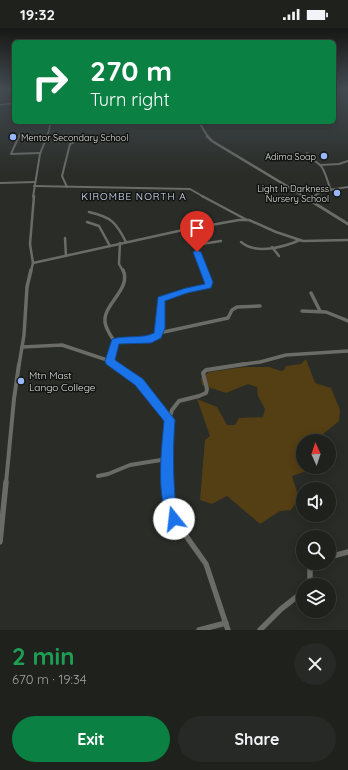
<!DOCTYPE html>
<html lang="en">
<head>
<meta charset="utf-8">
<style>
	body { margin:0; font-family:Quicksand,sans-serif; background:#272926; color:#f1f3f6; height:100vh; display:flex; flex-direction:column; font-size:15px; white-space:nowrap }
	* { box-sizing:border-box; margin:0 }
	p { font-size:13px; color:#a1a3a4 }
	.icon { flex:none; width:22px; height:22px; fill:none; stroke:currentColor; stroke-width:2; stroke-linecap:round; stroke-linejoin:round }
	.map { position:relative; height:602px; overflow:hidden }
	.panel { display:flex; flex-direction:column; background:#1f211d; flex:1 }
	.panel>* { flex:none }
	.banner { position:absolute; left:12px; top:12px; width:324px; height:84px; border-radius:6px; box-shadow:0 2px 10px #0003,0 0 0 1px #3c3e3b; background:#0b8043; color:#fff; overflow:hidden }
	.needle { width:26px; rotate:357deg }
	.buttons { position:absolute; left:296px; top:406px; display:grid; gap:8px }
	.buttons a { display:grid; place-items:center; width:40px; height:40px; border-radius:50%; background:#1f211d; box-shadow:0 2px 10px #0003,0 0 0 1px #3c3e3b; font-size:20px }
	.pin { position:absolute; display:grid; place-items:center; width:34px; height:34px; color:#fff; margin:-41px -17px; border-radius:50% 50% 50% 0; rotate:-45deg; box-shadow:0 0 4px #0007 }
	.pin .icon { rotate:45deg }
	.me { position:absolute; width:44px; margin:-22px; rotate:344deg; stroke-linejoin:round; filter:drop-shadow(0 0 3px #0008) }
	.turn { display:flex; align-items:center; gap:14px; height:84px; padding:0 12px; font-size:18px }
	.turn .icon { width:52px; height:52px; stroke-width:2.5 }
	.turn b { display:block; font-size:28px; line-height:34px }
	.round { display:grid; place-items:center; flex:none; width:42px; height:42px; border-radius:21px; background:#272926 }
	.summary { display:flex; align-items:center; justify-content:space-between; height:68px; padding:0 12px }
	h1 { font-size:24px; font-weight:700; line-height:30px; color:#1e9e55 }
	.action { display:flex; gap:8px; margin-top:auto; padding:8px 12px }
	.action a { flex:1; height:46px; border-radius:24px; background:#0b8043; color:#fff; font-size:16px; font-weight:700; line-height:46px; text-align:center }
	.action a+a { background:#272926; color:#f1f3f6 }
	.status { display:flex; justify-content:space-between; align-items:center; height:28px; padding:0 20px; background:#1f211d; direction:ltr }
	.status svg { height:11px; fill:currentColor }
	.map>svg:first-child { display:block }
</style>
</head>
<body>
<div class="status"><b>19:32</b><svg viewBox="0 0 49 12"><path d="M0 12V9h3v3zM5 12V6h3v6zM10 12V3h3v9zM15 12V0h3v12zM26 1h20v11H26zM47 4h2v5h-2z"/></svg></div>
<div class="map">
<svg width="348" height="602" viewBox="0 0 348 602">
	<rect width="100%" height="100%" fill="#292c27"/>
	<!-- green -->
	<path fill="#543e13" d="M306 331 315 355 331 360 340 382 339 393 318 410V413H303V439H318L292 448 299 470 291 482 280 483 260 496 227 468 212 476 200 472 205 412 210 408 197 371 217 379 227 397H235L239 390 263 389 265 381 258 368 257 359 248 356 226 365 202 357 201 350 209 344 245 339H269L281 343 284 342 286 338 301 336Z"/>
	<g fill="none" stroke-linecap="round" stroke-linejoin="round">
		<!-- minor-far5 -->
		<g stroke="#6b6b68" stroke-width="1.5">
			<path d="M0 77 14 75"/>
			<path d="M19 109 20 106"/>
			<path d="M47 109 51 94"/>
		</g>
		<!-- minor-far4 -->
		<g stroke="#6b6b68" stroke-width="2">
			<path d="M19 108 11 126 40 125"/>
			<path d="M307 125C311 131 316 133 321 138 325 142 328 156 331 162"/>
			<path d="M320 137 339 136 348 133"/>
			<path d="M0 155 35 154"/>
			<path d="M34 158 190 161 204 169"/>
			<path d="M67 159 62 148 70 116 74 114"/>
			<path d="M33 169 40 126 47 108"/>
			<path d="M313 169 322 163 348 159"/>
		</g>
		<!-- minor-far3 -->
		<g stroke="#6b6b68" stroke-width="2.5">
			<path d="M202 168 247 192"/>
			<path d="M309 171 315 168"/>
			<path d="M89 184C111 189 116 194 126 214"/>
			<path d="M87 194 99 198 110 218"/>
			<path d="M65 210 66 228"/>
			<path d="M241 214C256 227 284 219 300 212"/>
			<path d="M120 215 119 236 123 243"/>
			<path d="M272 219 279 228"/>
			<path d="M33 235 183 202 239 192H249L276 204 303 213 348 212"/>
			<path d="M31 243 33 235 30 216 34 168"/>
			<path d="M204 243 195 217 221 213"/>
		</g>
		<!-- minor-far2 -->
		<g stroke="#6b6b68" stroke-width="3.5">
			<path d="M311 265 320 283"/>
			<path d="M302 283 326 284 348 293"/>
			<path d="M159 305 228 290 232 282 237 279 260 278"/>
			<path d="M115 314C129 310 143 314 156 309L160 300 161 271 209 257 204 242"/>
			<path d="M22 319 62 317 110 333"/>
			<path d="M19 337 24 307 27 259 31 242"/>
			<path d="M116 337 110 333 115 314C111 308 106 302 105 294 103 276 132 261 123 242"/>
			<path d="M238 337 260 334 286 327 348 323"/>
		</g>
		<!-- minor-far1 -->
		<g stroke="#6b6b68" stroke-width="4">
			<path d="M114 336 139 354 169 392 168 455"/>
			<path d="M169 392 172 382 179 373 199 368 206 365 207 361 203 345 206 342 245 336"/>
			<path d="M98 448 108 446 130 437 167 431"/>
			<path d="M6 455 14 371 19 336"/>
		</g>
		<!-- minor -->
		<g stroke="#6b6b68" stroke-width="5.5">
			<path d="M168 454V472L174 491 206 536 228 602"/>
			<path d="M0 514 6 454"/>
			<path d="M329 529 348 524"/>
			<path d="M310 535V557"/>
			<path d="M199 602 226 595"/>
			<path d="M260 602 281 581 303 564"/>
		</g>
		<!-- tertiary-far2 -->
		<path stroke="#6b6b68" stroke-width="2" d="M199 94 208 109"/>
		<!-- tertiary-far1 -->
		<path stroke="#6b6b68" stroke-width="2.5" d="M207 108 212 113 305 169"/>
		<!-- tertiary -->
		<path stroke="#6b6b68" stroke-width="3" d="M303 168 348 196"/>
	</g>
	<!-- sky -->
	<linearGradient id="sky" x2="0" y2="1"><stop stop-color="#171815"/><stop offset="0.42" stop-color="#434b52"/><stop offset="1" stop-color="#434b52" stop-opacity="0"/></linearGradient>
	<rect width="348" height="145" fill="url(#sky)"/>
	<!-- route -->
	<path fill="#1a73e8" stroke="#114b97" d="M197 222 201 224 213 254 211 260 187 265 165 273V300L161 310 151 315 119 316 115 332 143 351 175 392C173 418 173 443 175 469 175 478 182 487 178 496L174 498 169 496C156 464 161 427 164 393L135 357 106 336 105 333 112 311C125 307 142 311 154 305L158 269 186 260 205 256 193 224Z"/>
	<!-- markers -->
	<g fill="#96b6fd" stroke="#131412" stroke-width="1.5">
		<circle cx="13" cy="109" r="4"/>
		<circle cx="324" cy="128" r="4"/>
		<circle cx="337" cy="165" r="4"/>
		<circle cx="21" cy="353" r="4"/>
	</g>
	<g text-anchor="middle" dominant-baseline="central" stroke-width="3" stroke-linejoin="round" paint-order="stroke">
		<!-- far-poi labels -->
		<g font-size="9" fill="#dfe1de" stroke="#131412" text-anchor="end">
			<text x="21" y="109" text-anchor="start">Mentor Secondary School</text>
			<text x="316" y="128">Adima Soap</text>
			<text x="329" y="160">Light In Darkness<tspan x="329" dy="10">Nursery School</tspan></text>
		</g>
		<!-- far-quarter labels -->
		<g font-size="10" letter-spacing="1" fill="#d5e2fe" stroke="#131412">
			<text x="134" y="168">KIROMBE NORTH A</text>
		</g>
		<!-- poi labels -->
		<g font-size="10" fill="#dfe1de" stroke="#131412" text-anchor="start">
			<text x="29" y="347">Mtn Mast<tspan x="29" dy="12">Lango College</tspan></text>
		</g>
	</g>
</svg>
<div class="buttons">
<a><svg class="needle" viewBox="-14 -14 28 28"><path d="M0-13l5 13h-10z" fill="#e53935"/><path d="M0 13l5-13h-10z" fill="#a1a3a4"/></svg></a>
<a><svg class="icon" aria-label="sound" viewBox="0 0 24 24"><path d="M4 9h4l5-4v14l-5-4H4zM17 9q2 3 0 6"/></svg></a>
<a><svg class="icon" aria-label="search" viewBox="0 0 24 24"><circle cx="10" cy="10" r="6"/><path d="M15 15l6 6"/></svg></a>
<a><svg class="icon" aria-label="layers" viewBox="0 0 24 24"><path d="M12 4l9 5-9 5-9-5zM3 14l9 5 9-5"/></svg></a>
</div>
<div class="pin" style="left:197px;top:224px;background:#d93025"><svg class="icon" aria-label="arrive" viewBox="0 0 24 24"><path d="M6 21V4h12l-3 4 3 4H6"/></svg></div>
<svg class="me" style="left:174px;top:491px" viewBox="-20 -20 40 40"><circle r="19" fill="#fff"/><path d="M0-13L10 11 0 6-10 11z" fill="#1a73e8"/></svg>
<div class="banner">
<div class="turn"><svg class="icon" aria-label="right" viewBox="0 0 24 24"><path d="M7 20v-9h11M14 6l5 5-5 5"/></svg><div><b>270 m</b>Turn right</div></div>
</div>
</div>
<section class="panel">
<div class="summary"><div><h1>2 min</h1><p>670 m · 19:34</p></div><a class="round"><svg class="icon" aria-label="close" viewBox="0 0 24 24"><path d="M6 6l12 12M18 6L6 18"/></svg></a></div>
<div class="action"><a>Exit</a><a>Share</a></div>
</section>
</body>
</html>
